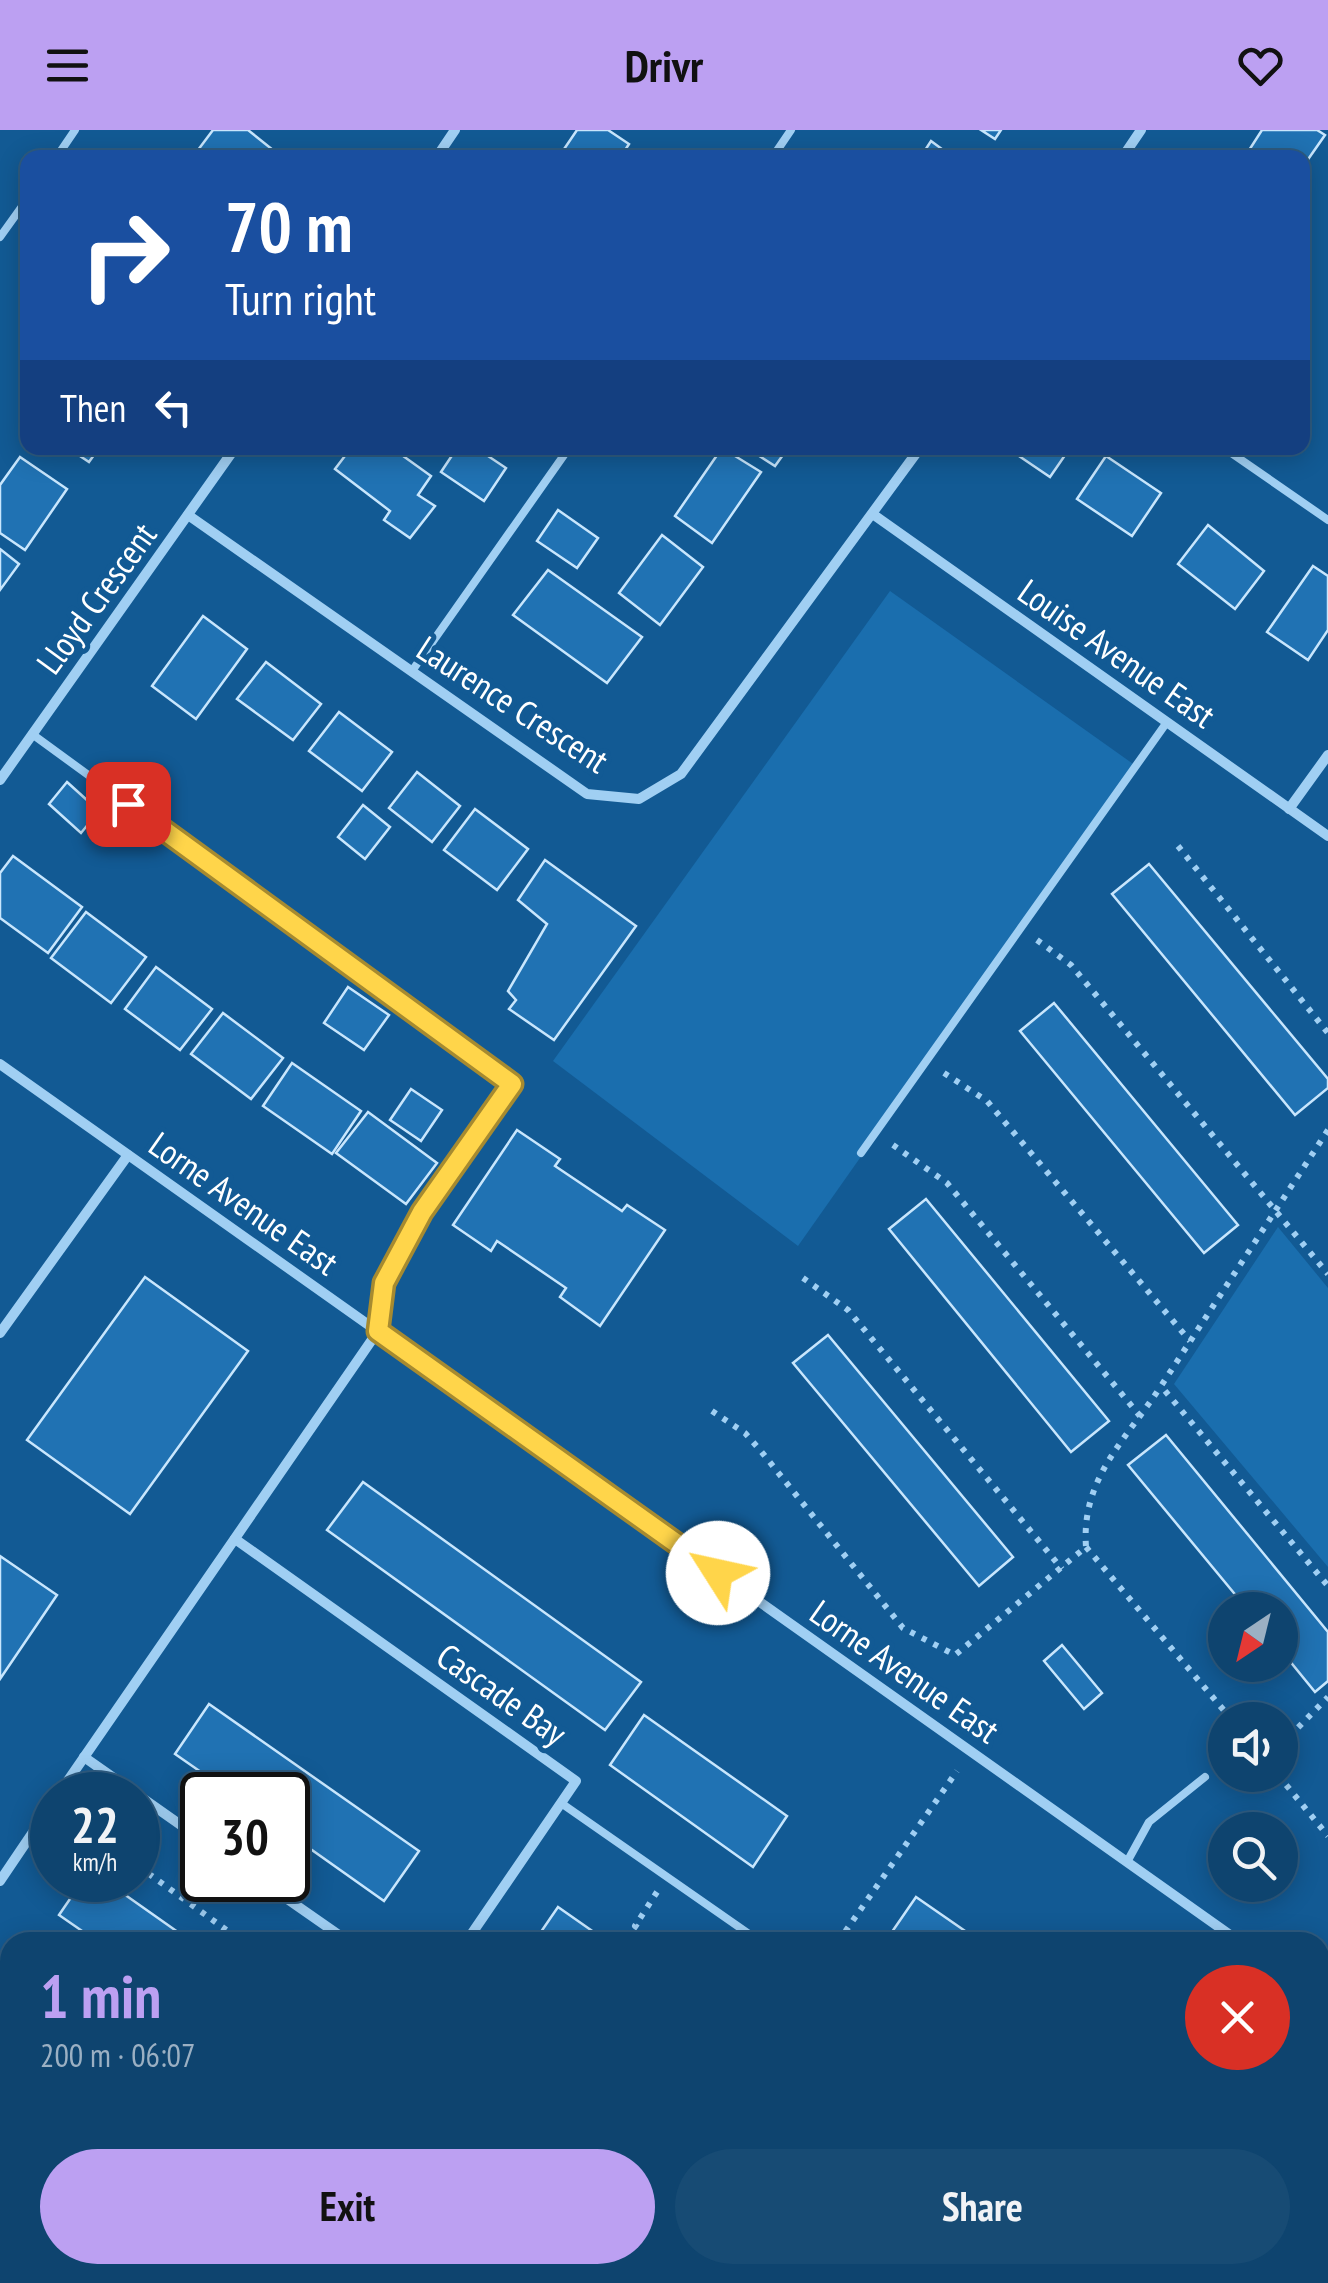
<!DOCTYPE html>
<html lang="en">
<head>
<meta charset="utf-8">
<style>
	body { margin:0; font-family:"PT Sans Narrow",sans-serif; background:#174b74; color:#f1f3f6; height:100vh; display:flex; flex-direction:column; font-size:38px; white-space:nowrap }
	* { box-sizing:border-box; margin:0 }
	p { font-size:32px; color:#9bb0c3 }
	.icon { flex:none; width:55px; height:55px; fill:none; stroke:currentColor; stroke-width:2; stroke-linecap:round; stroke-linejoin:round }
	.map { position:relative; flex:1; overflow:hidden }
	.sheet { position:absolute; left:0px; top:1802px; width:1330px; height:352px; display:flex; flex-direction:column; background:#0e446f; border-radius:30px 30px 0 0; box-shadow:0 5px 25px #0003,0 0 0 2px #2e5c82 }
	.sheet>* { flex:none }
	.top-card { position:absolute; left:20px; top:20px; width:1290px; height:305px; border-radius:20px; box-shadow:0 5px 25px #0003,0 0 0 2px #2e5c82; background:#1a4fa0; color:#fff; overflow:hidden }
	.needle { width:65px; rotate:215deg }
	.controls { position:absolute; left:1208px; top:1462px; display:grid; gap:20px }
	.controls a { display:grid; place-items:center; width:90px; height:90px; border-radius:50%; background:#0e446f; box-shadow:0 5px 25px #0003,0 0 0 2px #2e5c82; font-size:50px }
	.speed { position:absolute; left:30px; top:1642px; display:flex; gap:20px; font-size:50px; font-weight:700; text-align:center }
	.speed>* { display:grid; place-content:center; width:130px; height:130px; border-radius:50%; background:#0e446f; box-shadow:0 5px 25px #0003,0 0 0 2px #2e5c82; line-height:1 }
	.speed small { font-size:25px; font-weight:400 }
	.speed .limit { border:5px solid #111; border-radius:15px; background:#fff; color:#111 }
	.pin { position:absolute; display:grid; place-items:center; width:85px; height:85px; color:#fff; margin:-42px; border-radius:20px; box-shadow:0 5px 15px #0006 }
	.me { position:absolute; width:110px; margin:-55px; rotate:305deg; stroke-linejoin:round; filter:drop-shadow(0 0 8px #0008) }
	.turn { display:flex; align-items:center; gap:35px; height:210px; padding:0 40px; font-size:45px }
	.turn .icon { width:130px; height:130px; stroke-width:2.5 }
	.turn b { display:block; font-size:70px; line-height:85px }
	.then { display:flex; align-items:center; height:95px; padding:0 40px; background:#0003; gap:20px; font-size:38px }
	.round { display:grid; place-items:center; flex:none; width:105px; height:105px; border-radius:52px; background:#174b74 }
	.headline { display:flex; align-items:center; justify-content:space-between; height:170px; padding:0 40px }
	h1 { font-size:60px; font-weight:700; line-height:75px; color:#bca0f2 }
	.primary-button { display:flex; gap:20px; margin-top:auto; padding:20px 40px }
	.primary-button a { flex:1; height:115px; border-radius:60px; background:#bca0f2; color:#111; font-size:40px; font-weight:700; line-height:115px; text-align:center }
	.primary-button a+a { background:#174b74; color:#f1f3f6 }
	header { display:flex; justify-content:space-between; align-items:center; height:130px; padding:0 40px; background:#bca0f2; color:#111; font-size:45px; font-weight:700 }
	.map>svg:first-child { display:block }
</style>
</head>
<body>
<header><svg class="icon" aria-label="menu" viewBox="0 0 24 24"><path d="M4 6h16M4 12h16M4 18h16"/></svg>Drivr<svg class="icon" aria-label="heart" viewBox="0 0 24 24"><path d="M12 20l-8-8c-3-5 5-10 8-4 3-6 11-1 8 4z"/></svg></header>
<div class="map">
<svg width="1328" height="2153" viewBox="0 0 1328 2153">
	<rect width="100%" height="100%" fill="#125a94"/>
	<!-- green -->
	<g fill="#1a6eae">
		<path d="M890 461 1136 636 798 1116 553 931Z"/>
		<path d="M1278 1097 1328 1158V1437L1174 1254Z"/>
	</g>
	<!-- building -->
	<g fill="#2072b3" stroke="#c8e6fd" stroke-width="2.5">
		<path d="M213 0H248L283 28H192Z"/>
		<path d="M577 0H608L629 14 620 28H558Z"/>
		<path d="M981 0H1001L995 9Z"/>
		<path d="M1262 0H1317L1325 5 1302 38V28H1244Z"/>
		<path d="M931 11 954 28H920Z"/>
		<path d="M68 318H99L89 332Z"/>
		<path d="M351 318H392L431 346 418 365 435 376 410 408 384 390 390 381 335 339Z"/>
		<path d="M457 318H476L506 338 484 371 441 342Z"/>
		<path d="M722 318 761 342 712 413 675 386Z"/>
		<path d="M747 318H788L775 336Z"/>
		<path d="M1007 318H1070L1050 347Z"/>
		<path d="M1106 326 1161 363 1132 406 1077 369Z"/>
		<path d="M20 327 67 359 25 420 0 403V355Z"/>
		<path d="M558 380 598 408 577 438 537 411Z"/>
		<path d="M1208 395 1264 441 1235 479 1178 434Z"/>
		<path d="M662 405 703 437 660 495 619 463Z"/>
		<path d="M0 419 19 434 0 460Z"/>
		<path d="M1313 436 1328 446V500L1308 530 1267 502Z"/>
		<path d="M548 440 642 507 607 553 513 485Z"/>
		<path d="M203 486 247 519 196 589 152 556Z"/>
		<path d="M266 532 321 574 293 610 237 569Z"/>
		<path d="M339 582 392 622 362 661 309 621Z"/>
		<path d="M417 642 460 676 432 712 389 678Z"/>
		<path d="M67 652 99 681 81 703 49 674Z"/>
		<path d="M363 675 390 697 365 729 338 707Z"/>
		<path d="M475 679 528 719 497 760 444 720Z"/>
		<path d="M13 726 82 777 48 823 0 788V743Z"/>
		<path d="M545 730 636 796 554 910 509 879 516 870 508 861 547 794 518 770Z"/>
		<path d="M1149 734 1328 949V958L1295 985 1112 764Z"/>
		<path d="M86 782 146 827 111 873 51 828Z"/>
		<path d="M156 837 212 879 180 920 125 879Z"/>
		<path d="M348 857 389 885 364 920 324 893Z"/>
		<path d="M1054 873 1238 1095 1204 1123 1020 901Z"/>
		<path d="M223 883 283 928 251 969 191 924Z"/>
		<path d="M292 933 361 981 332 1024 263 976Z"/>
		<path d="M411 959 442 980 421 1011 390 990Z"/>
		<path d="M368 982 437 1033 406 1074 336 1023Z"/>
		<path d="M517 1000 560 1029 555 1036 622 1081 627 1075 665 1100 600 1196 560 1167 566 1158 497 1111 491 1121 453 1095Z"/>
		<path d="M926 1069 1109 1291 1071 1322 889 1099Z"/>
		<path d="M145 1147 248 1221 130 1384 27 1310Z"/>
		<path d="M828 1205 1013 1427 979 1456 793 1233Z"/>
		<path d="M1166 1305 1328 1502V1551L1315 1562 1280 1519V1480H1248L1128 1335Z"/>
		<path d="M363 1352 641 1552 605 1600 327 1400Z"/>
		<path d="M0 1426 57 1465 0 1549Z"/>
		<path d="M1062 1515 1102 1563 1084 1579 1044 1531Z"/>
		<path d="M209 1574 419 1721 384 1771 288 1703V1665H234L175 1624Z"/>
		<path d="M644 1585 787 1686 753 1737 610 1635Z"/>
		<path d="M83 1750H104L192 1812H98L59 1785Z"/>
		<path d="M916 1767 981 1812H885Z"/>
		<path d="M558 1777 608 1812H534Z"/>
		<path d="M0 2011 10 2018V2088L0 2081Z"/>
		<path d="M1320 2034 1328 2040V2103L1324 2108 1320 2105Z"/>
		<path d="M95 2145H177L171 2153H106Z"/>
		<path d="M202 2145H235L240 2153H190Z"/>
		<path d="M1050 2145H1130L1141 2153H1062Z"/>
	</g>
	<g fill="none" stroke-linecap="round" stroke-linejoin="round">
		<!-- path -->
		<g stroke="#a0cff3" stroke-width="6" stroke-dasharray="5 8" stroke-linecap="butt">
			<path d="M1178 716 1328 903"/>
			<path d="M1037 810 1071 835 1328 1144"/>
			<path d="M944 943 987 971 1190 1211"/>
			<path d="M1328 1000 1161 1256 1328 1456"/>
			<path d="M893 1015 947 1053 1140 1286"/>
			<path d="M803 1148 848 1180 1062 1439"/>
			<path d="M712 1281 745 1303 760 1320 903 1498 955 1525 1086 1417C1081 1348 1126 1310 1161 1256"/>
			<path d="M1086 1417 1232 1590"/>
			<path d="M1280 1616 1328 1567"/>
			<path d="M1278 1645 1328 1706"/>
			<path d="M138 1736 243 1812"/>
			<path d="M657 1762 635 1796 658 1812"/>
			<path d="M838 1812 957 1641"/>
			<path d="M0 1907 10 1910"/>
			<path d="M321 2145 325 2153"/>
			<path d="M483 2145 500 2153"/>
			<path d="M602 2153 608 2145"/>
		</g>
		<!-- service -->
		<g stroke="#a0cff3" stroke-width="8">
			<path d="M56 28 75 0"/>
			<path d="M772 28 791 0"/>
			<path d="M0 107 28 68"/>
			<path d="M1224 318 1328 390"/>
			<path d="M412 541 569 318"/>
			<path d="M32 604 512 954 422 1081 384 1153 378 1201"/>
			<path d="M861 1023 1167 592"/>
			<path d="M561 1673 749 1804"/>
			<path d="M1127 1732 1149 1692 1205 1647"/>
		</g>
		<!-- minor -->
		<g stroke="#a0cff3" stroke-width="10">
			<path d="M436 28 455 0"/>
			<path d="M1122 28 1141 0"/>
			<path d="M188 385 587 664 639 669 681 644 920 318"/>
			<path d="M874 385 1328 706"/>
			<path d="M0 650 235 318"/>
			<path d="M1289 679 1328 625"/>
			<path d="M0 934 1240 1812"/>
			<path d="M0 1203 128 1025"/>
			<path d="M235 1409 576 1651 466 1812"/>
			<path d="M84 1627 202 1710"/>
			<path d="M58 1665 378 1201"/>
			<path d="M260 1750 349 1812"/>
			<path d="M0 1751 52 1674"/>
			<path d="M1320 1869 1328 1875"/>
			<path d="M1281 2145 1293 2153"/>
			<path d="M920 2153 926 2145"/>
		</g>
	</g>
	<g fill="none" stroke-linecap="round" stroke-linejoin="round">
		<!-- route casing -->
		<g stroke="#a68a30" stroke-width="25">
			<path id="route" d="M128 674 512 954 422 1082 384 1153 378 1201 718 1443"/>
		</g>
		<!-- route -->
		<use href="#route" stroke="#ffd54a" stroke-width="18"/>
	</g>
	<g text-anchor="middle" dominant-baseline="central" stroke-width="10" stroke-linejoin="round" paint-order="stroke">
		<!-- street labels -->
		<g font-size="35" fill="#fff" stroke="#125a94">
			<text transform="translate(96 468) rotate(-54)">Lloyd Crescent</text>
			<text transform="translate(1117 523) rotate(35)">Louise Avenue East</text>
			<text transform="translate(513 574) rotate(33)">Laurence Crescent</text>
			<text transform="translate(244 1073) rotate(35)">Lorne Avenue East</text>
			<text transform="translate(905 1541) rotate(35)">Lorne Avenue East</text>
			<text transform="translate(502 1564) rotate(35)">Cascade Bay</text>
		</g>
	</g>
</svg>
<div class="controls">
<a><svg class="needle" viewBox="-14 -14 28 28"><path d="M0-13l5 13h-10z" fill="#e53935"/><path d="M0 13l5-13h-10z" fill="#9bb0c3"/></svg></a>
<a><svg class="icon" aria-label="sound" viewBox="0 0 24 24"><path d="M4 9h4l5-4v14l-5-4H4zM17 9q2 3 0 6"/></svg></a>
<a><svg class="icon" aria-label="search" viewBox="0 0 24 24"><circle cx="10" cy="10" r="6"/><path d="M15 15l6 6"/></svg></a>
</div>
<div class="speed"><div>22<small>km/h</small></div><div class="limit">30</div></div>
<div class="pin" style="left:128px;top:674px;background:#d93025"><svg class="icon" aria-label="arrive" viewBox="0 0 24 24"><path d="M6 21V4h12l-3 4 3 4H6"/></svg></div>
<svg class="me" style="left:718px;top:1443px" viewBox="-20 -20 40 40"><circle r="19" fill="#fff"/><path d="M0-13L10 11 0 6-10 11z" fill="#ffd54a"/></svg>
<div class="top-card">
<div class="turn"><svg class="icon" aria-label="right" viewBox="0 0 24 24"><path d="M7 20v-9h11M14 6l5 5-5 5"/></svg><div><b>70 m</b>Turn right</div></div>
<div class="then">Then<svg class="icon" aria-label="left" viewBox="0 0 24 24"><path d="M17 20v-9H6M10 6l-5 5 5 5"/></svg></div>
</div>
<section class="sheet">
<div class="headline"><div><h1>1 min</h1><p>200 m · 06:07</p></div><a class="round" style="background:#d93025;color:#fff"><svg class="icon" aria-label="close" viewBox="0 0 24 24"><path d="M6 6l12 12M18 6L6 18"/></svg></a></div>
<div class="primary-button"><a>Exit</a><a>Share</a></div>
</section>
</div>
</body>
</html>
